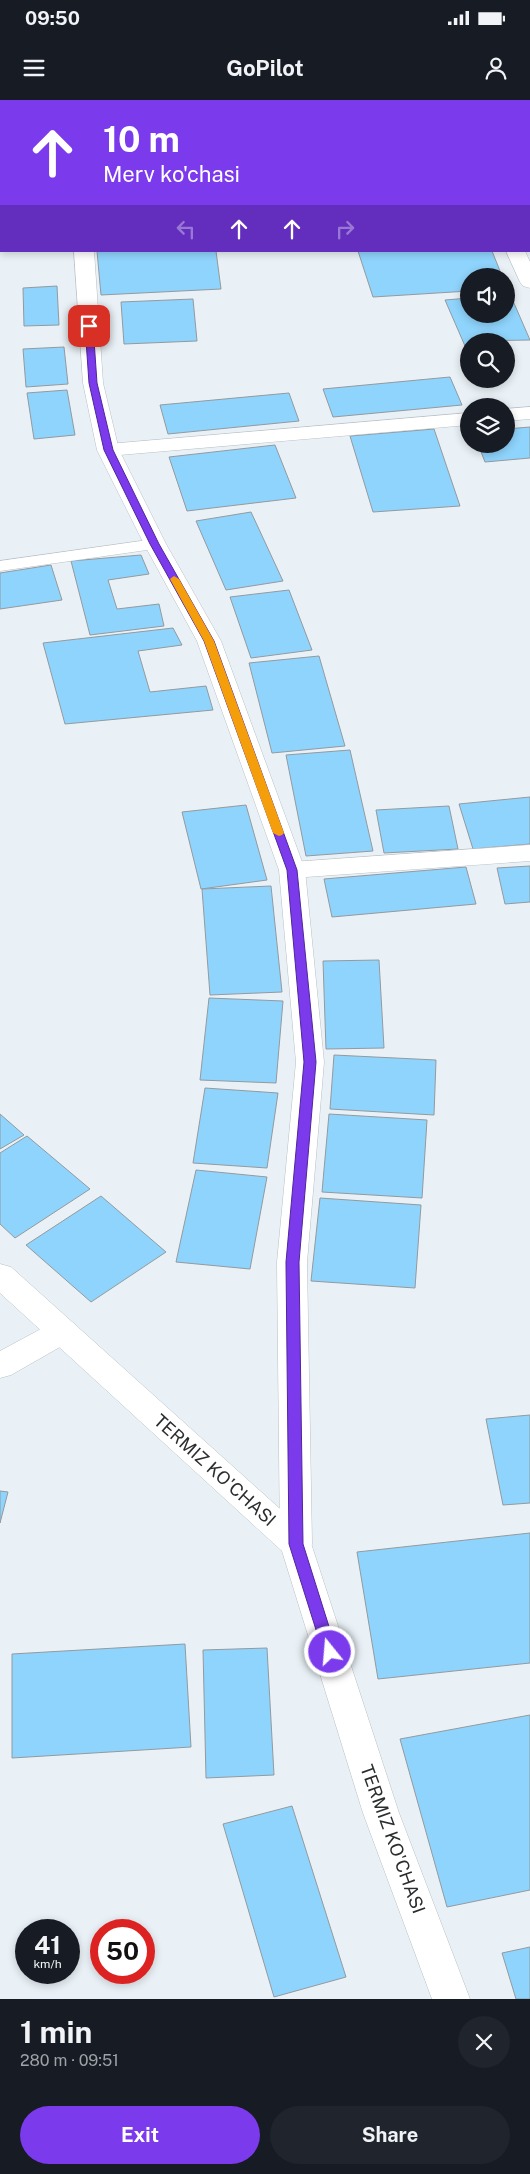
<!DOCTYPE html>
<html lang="en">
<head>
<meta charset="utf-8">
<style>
	body { margin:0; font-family:"Public Sans",sans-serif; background:#20242c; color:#f1f3f6; height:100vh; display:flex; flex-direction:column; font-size:19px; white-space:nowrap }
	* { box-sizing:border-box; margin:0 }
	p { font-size:16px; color:#9ea1a6 }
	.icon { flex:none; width:28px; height:28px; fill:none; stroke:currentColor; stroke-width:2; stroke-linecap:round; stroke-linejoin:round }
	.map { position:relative; height:1899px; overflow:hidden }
	.details { display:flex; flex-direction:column; background:#171b24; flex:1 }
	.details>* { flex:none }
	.top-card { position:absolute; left:0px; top:0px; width:530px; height:152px; box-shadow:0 2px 8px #0003; background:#7c3aed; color:#fff; overflow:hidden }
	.tools { position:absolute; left:460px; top:168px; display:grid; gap:10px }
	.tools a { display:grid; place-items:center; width:55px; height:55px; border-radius:50%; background:#171b24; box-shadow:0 2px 8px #0003; font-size:25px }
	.speed { position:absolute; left:15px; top:1819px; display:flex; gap:10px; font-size:25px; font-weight:700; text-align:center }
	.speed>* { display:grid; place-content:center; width:65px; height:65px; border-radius:50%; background:#171b24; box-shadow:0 2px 8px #0003; line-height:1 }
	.speed small { font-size:12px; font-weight:400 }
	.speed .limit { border:8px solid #d22; background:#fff; color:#111 }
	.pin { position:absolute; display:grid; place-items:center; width:42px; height:42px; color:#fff; margin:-21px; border-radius:10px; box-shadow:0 2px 8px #0006 }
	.me { position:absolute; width:55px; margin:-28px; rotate:343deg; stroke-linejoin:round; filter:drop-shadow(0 0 4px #0008) }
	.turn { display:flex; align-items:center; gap:18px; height:105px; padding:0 20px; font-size:22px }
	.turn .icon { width:65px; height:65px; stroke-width:2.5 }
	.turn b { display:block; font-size:35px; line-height:42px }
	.lanes { display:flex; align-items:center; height:48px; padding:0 20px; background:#0003; justify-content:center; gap:25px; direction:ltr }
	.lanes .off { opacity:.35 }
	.round { display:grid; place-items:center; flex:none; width:52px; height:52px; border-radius:26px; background:#20242c }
	.head { display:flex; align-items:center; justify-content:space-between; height:85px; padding:0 20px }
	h1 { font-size:30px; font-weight:700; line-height:38px }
	.primary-button { display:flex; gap:10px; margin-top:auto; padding:10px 20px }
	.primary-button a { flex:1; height:58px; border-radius:30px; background:#7c3aed; color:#fff; font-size:20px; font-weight:700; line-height:58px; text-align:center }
	.primary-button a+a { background:#20242c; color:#f1f3f6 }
	.status { display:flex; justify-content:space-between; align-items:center; height:35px; padding:0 25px; background:#171b24; direction:ltr }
	.status svg { height:14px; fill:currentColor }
	header { display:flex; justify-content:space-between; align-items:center; height:65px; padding:0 20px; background:#171b24; font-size:22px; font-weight:700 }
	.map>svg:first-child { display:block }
</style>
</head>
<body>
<div class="status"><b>09:50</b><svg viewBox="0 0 49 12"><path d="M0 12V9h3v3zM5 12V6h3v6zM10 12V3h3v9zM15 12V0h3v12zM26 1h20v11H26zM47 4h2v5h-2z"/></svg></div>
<header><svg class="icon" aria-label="menu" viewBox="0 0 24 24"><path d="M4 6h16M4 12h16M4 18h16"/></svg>GoPilot<svg class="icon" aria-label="person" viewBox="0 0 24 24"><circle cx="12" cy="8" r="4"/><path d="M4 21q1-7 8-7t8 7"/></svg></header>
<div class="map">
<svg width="530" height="1899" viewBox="0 0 530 1899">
	<rect width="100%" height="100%" fill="#e9f1f6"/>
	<!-- building -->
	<g fill="#8fd4fc" stroke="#939a9f">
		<path d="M0 0H44V1H1L0 5Z"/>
		<rect x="93" y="0" width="58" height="1"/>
		<path d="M364 0H449V1H365Z"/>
		<path d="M0 27H1L0 76Z"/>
		<path d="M97 151H216L221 189 101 195Z"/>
		<path d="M358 151H492L502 176H469V191L373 197Z"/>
		<path d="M57 186 59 225 24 226 23 188Z"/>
		<path d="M510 194 530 240 469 241V245L465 246 445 200 469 198V214H506V195Z"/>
		<path d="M193 199 197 241 124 244 121 202Z"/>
		<path d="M64 247 68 284 26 287 23 249Z"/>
		<path d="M450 277 462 305 333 317 323 289Z"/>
		<path d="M67 290 75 335 34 339 27 293Z"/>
		<path d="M289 293 299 321 168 334 160 305Z"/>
		<path d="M530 327V358L485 362 478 344H506V329Z"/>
		<path d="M434 329 460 406 373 412 350 336Z"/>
		<path d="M275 345 296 398 187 411 169 357Z"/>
		<path d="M251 412 283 481 226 490 196 421Z"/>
		<path d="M141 455 149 474 108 480 117 509 159 504 164 526 90 535 71 461Z"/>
		<path d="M51 465 62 500 0 509V473Z"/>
		<path d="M289 490 312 550 251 558 230 497Z"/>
		<path d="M173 528 182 545 138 551 150 592 206 586 213 610 65 624 43 543Z"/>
		<path d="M319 556 345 646 272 653 249 563Z"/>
		<path d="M350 650 373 751 306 756 286 655Z"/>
		<path d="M530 697V744L473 749 459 704Z"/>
		<path d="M246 705 267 780 201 789 182 712Z"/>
		<path d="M449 706 458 749 384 753 376 710Z"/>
		<path d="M530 766V802L505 804 497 768Z"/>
		<path d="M466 767 476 804 332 817 324 779Z"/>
		<path d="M271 786 282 892 210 895 202 789Z"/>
		<path d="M379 860 384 948 326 949 323 861Z"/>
		<path d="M209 898 283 901 276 983 200 980Z"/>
		<path d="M334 955 436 960 434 1015 330 1009Z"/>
		<path d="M205 988 278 993 267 1068 193 1063Z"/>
		<path d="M0 1014 24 1035 0 1049Z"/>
		<path d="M329 1014 427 1020 422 1098 322 1092Z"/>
		<path d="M27 1036 90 1089 15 1138 0 1124V1053Z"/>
		<path d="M196 1070 267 1077 250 1169 176 1162Z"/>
		<path d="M101 1096 166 1152 91 1202 26 1145Z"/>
		<path d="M320 1098 421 1105 415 1188 311 1181Z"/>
		<path d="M530 1315V1403L503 1405 486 1319Z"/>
		<path d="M0 1391 8 1392 0 1423Z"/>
		<path d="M530 1433V1563L378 1579 357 1452Z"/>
		<path d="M185 1544 191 1647 12 1658V1554Z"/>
		<path d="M267 1548 274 1675 206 1678 203 1550Z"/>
		<path d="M530 1615V1790L447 1807 400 1639Z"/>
		<path d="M292 1706 346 1877 274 1897 223 1724Z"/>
		<path d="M530 1847V1899H516L502 1853Z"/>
	</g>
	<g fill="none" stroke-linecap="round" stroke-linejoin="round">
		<!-- service casing -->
		<g stroke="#b9c0c4" stroke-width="1">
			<path id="service" d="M155 439 161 440 164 444 161 448 0 471V461Z"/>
		</g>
		<!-- minor casing -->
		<g stroke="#b9c0c4" stroke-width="1">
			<g id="minor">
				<rect x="458" y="0" width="18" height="1"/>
				<rect x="529" y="72" width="1" height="12"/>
				<path d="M530 113V125L529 126V114Z"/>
				<path d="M506 151H525L530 162V188L523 186 520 182Z"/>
				<path d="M530 307V319L506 321V309Z"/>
				<path d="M469 313V325L108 356 101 354 97 350 101 346 108 344Z"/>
				<path d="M530 745V761L292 778 283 776 279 770 283 764 292 762Z"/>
				<path d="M63 1219 74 1223 78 1231 74 1239 11 1275 0 1278V1251L52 1223Z"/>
			</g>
		</g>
		<!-- tertiary casing -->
		<g stroke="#b9c0c4" stroke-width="1">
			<g id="tertiary">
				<rect x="67" y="0" width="18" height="1"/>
				<path d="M74 151H94L103 283 119 350 166 444 221 541 305 770 324 962 307 1162 312 1444 308 1454 296 1458 284 1454 280 1444 277 1162 296 962 279 770 197 541 144 444 97 350 83 283Z"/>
			</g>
		</g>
		<!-- secondary casing -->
		<g stroke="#b9c0c4" stroke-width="1">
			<path id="secondary" d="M0 1164 11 1167 308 1434 399 1713 470 1899H432L363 1713 282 1451 0 1193Z"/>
		</g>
		<!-- service -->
		<use href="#service" fill="#fff" fill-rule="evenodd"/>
		<!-- minor -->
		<use href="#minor" fill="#fff" fill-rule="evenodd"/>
		<!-- tertiary -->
		<use href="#tertiary" fill="#fff" fill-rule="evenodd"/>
		<!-- secondary -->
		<use href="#secondary" fill="#fff" fill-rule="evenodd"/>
	</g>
	<!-- route -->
	<path fill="#7c3aed" stroke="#51269a" d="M89 224 93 226 97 283 113 350 159 444 214 541 297 770 316 962 299 1162 303 1444 337 1552 335 1556 330 1558 325 1556 323 1552 289 1444 286 1162 304 962 287 770 204 541 150 444 104 350 89 283 85 226Z"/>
	<!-- slow -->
	<path fill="#f59e0b" d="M174 476 179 479 214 541 284 733 282 735 279 736 273 733 204 541 170 479Z"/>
	<g text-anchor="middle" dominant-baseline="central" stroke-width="5" stroke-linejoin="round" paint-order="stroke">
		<!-- near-street labels -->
		<g font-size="18" fill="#2b2e2f" stroke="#fff">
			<text transform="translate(215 1370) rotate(42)">TERMIZ KO'CHASI</text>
			<text transform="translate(393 1739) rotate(70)">TERMIZ KO'CHASI</text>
		</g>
	</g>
</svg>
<div class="tools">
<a><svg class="icon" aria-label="sound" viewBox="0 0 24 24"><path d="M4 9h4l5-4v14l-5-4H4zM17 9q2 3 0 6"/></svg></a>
<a><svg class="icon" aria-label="search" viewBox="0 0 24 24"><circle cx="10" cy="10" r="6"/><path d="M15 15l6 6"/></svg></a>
<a><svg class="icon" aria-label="layers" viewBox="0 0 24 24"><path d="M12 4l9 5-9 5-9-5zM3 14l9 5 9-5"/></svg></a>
</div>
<div class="speed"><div>41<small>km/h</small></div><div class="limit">50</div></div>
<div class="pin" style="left:89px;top:226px;background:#d93025"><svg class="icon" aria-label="arrive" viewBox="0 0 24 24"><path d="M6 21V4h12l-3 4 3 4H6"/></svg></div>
<svg class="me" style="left:330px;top:1552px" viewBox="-20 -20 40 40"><circle r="17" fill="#7c3aed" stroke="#fff" stroke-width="3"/><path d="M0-11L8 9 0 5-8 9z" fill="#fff"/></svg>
<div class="top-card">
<div class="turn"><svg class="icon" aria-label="ahead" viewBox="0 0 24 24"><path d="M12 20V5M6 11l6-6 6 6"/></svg><div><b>10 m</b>Merv ko'chasi</div></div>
<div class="lanes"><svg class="icon off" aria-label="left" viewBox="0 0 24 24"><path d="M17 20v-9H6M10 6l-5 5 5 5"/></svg><svg class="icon" aria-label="ahead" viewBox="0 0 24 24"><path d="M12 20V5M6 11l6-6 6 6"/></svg><svg class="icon" aria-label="ahead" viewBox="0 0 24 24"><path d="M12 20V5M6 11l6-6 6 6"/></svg><svg class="icon off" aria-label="right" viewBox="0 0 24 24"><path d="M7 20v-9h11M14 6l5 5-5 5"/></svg></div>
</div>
</div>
<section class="details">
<div class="head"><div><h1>1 min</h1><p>280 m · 09:51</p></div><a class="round"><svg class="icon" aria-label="close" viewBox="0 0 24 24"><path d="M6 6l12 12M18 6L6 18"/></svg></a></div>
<div class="primary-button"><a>Exit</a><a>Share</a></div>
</section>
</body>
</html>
